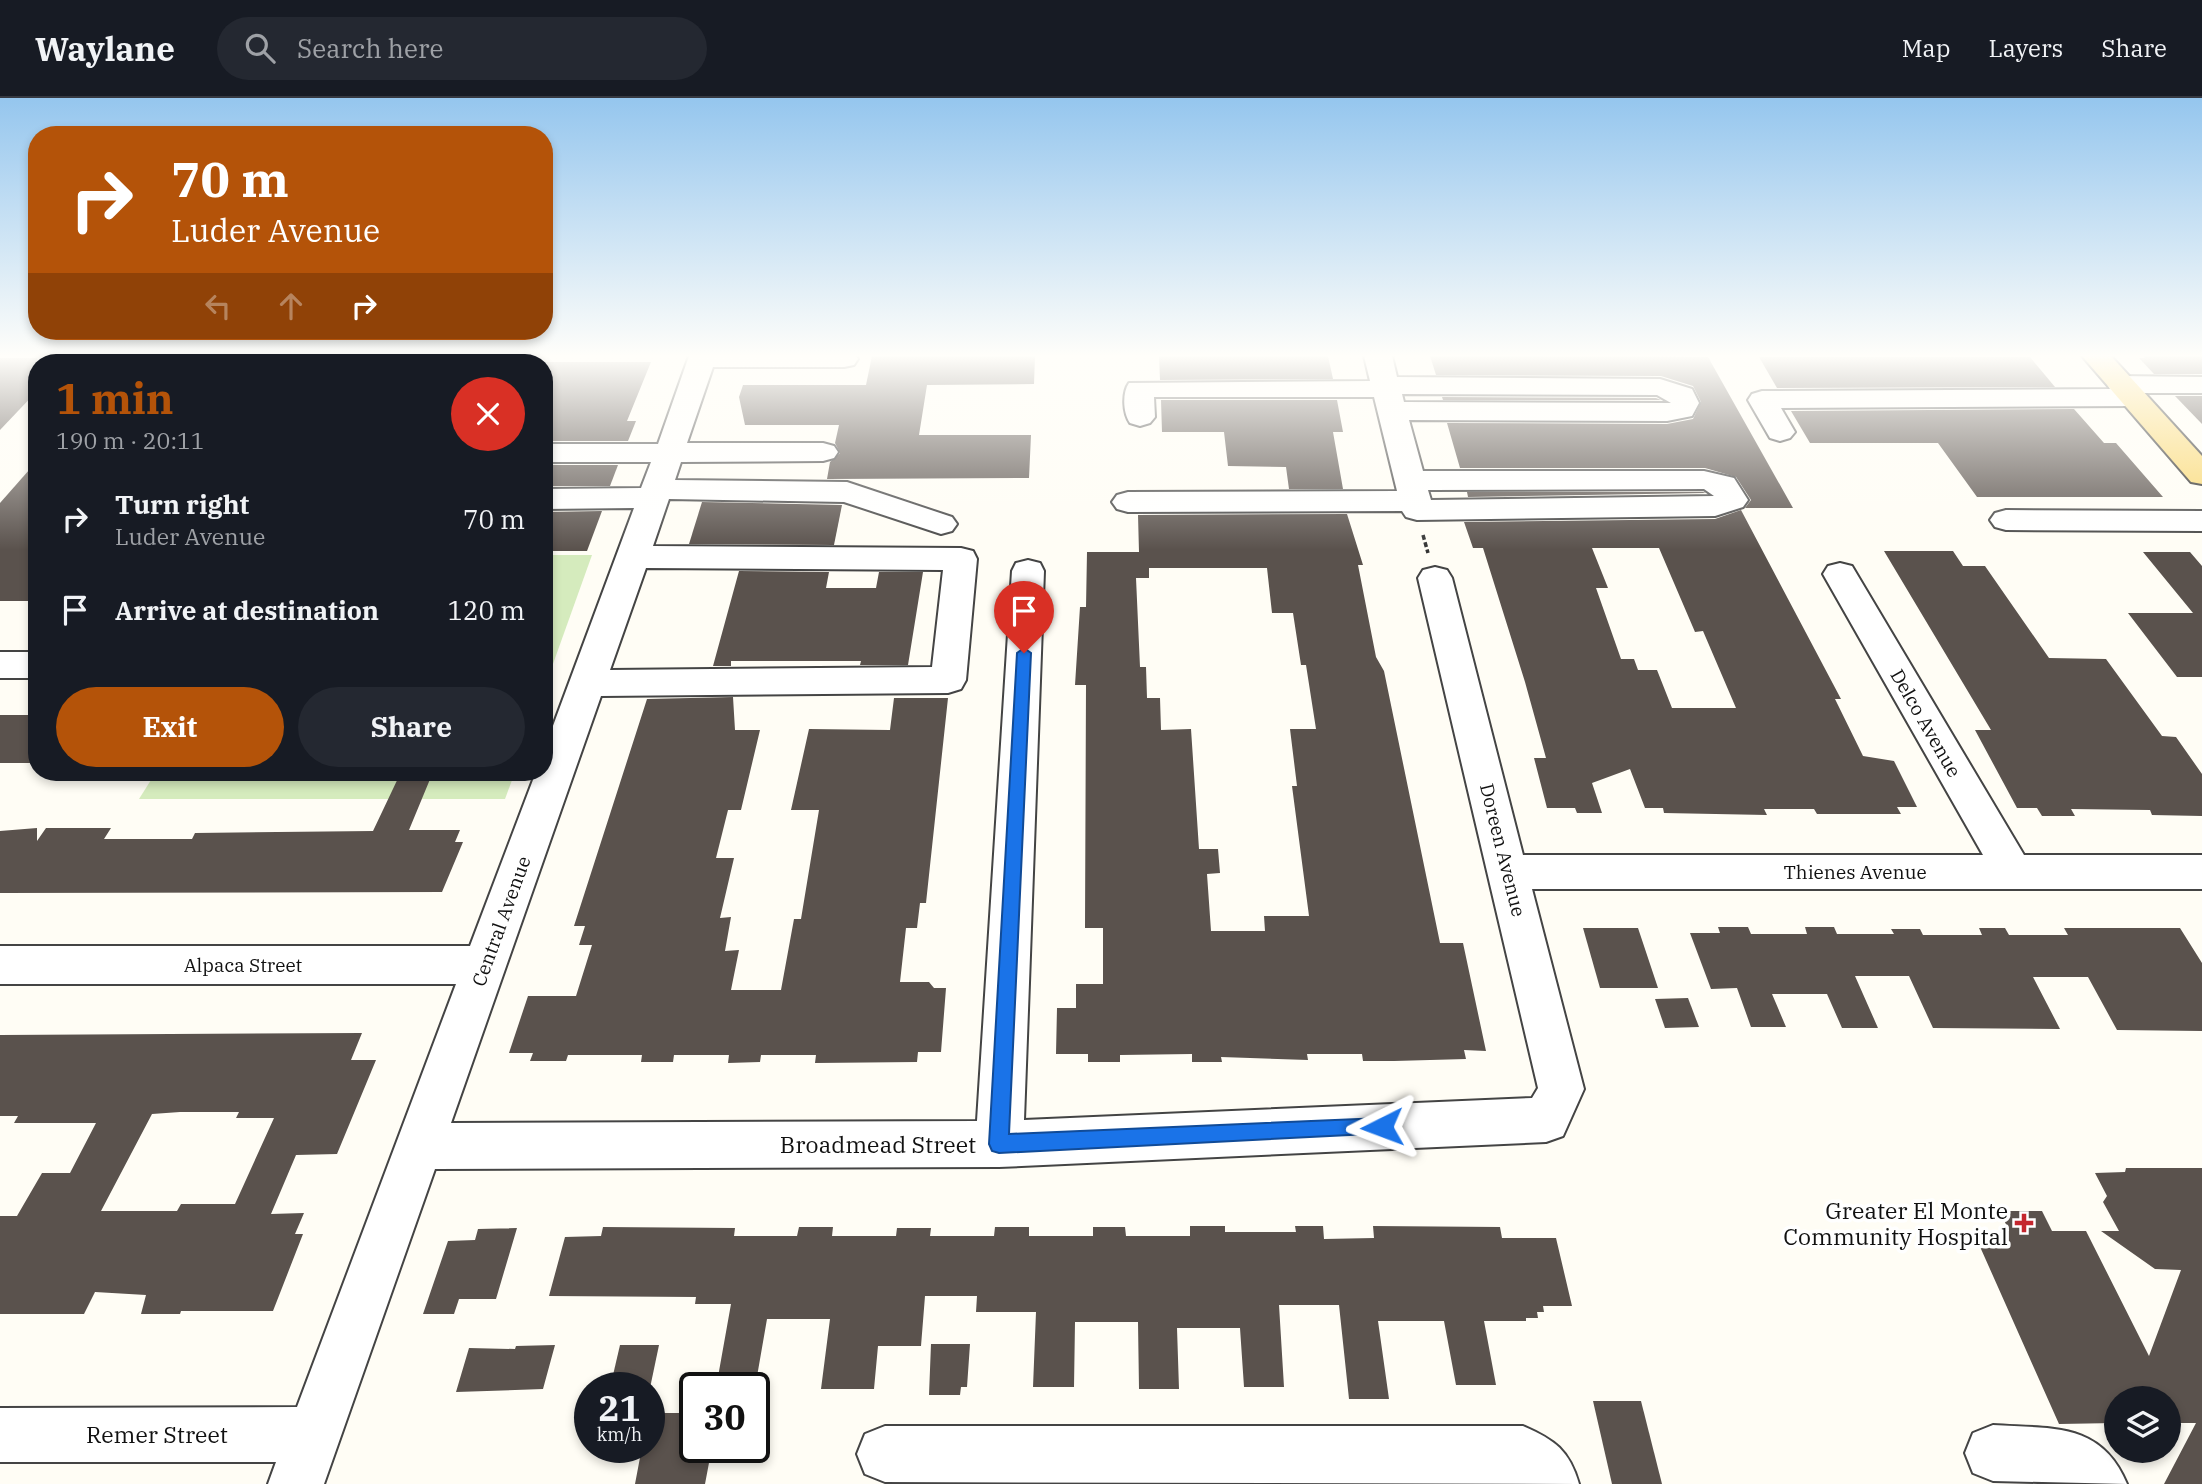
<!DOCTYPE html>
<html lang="en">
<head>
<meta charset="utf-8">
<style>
	body { margin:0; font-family:"IBM Plex Serif",serif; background:#242831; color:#f1f3f6; height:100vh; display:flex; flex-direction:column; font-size:26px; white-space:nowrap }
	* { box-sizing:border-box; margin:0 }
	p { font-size:23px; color:#9ea1a6 }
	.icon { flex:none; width:38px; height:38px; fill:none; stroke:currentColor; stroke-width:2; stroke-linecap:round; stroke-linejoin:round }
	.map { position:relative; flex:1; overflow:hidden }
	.sheet { position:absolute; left:28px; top:256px; width:525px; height:427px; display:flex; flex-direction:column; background:#171b24; border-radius:28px; box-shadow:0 4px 10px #0003 }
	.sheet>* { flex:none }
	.top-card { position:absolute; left:28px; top:28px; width:525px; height:214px; border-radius:28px; box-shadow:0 4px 10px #0003; background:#b45309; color:#fff; overflow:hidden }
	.fabs { position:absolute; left:2104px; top:1288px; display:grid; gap:14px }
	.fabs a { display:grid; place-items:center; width:77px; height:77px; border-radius:50%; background:#171b24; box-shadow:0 4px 10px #0003; font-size:35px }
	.speed { position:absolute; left:574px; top:1274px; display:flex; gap:14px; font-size:35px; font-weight:700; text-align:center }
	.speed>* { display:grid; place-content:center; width:91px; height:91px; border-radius:50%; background:#171b24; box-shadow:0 4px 10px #0003; line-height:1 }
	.speed small { font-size:18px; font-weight:400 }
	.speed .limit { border:4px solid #111; border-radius:10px; background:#fff; color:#111 }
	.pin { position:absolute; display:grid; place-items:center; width:60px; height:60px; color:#fff; margin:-72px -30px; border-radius:50% 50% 50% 0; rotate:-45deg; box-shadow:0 0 7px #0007 }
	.pin .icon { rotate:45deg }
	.me { position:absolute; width:77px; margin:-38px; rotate:267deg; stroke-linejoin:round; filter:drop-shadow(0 0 5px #0008) }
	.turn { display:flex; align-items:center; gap:24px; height:147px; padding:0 28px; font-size:32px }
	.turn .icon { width:91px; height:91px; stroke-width:2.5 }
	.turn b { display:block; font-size:49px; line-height:60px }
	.lanes { display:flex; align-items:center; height:66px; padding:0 28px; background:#0003; justify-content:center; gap:35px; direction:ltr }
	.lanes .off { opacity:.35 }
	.round { display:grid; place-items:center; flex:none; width:74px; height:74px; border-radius:37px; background:#242831 }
	.headline { display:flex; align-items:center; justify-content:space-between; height:119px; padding:0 28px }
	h1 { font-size:42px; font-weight:700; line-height:52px; color:#b45309 }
	.primary-button { display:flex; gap:14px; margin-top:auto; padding:14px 28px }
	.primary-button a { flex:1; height:80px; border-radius:42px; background:#b45309; color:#fff; font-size:28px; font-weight:700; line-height:80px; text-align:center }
	.primary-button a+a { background:#242831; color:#f1f3f6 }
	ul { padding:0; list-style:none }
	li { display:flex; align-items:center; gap:21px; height:91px; padding:0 28px }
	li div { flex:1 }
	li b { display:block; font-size:26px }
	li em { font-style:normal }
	header { display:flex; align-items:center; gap:42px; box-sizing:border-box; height:98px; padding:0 35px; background:#171b24; border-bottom:2px solid #363941 }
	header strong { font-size:33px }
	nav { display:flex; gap:38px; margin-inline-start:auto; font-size:24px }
	.search { width:490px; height:63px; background:#242831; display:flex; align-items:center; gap:18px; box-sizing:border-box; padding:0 24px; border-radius:38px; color:#9ea1a6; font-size:26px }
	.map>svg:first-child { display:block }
</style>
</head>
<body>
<header>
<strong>Waylane</strong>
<div class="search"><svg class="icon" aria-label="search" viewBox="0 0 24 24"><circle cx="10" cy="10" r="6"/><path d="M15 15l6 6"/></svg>Search here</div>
<nav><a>Map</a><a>Layers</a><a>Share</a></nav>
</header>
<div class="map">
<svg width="2202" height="1386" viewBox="0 0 2202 1386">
	<rect width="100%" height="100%" fill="#fffdf5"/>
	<!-- green -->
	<g fill="#d5ebbd">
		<path d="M544 457H592L544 591Z"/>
		<path d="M156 674H515L505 701H139Z"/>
	</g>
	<!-- building -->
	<g fill="#5a524d" fill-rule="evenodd">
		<path d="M872 258H1035L1034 286 927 287 919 337H1031L1029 380 827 381 830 364 840 355 835 345 839 327H745L739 299 743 287H866Z"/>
		<path d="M1159 258H1328L1333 281 1160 282Z"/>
		<path d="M1430 258 1708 259 1793 410H1745L1751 402 1736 379 1705 370H1460L1447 325 1667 326 1693 321 1701 304 1693 288 1661 278 1436 277Z"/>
		<path d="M2143 258H2202V276H2154L2139 260H2145Z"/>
		<path d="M1759 259H2030L2055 289 1777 290Z"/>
		<path d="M0 260H37V293L0 332Z"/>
		<path d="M544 264H651L627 323H636L628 343H544Z"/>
		<path d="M2175 298H2202V326Z"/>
		<path d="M1442 299 1656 300 1661 302H1443Z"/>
		<path d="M1161 302H1337L1343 334H1333L1343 391H1289L1286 369 1228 368 1224 334H1162Z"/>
		<path d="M2074 311 2104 345H2116L2163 399H1977L1938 345H1810L1791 313Z"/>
		<path d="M37 363V503H0V405Z"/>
		<path d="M544 367H618L610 388H544Z"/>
		<path d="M1467 394H1703L1706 395 1468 399Z"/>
		<path d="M702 404 842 407 834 447 689 446Z"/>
		<path d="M1741 412 1841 601H1835L1863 658 1894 663 1917 709H1897L1901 716H1817L1814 711H1764L1767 717 1664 715 1663 710H1645L1630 671 1592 685 1602 715H1577L1575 710H1547L1534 660H1546L1525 584 1483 450H1473L1464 424 1715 421ZM1592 450H1659L1695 534 1703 533 1736 610H1672L1657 572H1638L1634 561H1621L1596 490H1608Z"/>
		<path d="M602 413 587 453H544V414Z"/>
		<path d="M1347 416 1363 467H1358L1376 559 1384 573 1440 845H1463L1486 953 1464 952 1466 961 1394 963H1363L1362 956H1307L1308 962 1221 959 1222 964H1192V956L1120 957V964H1088V956H1056L1057 910H1076V886H1103V830H1085L1086 587H1075L1080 509H1086L1087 454H1139L1138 417ZM1149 470H1267L1272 515H1293L1301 567H1306L1316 631H1290L1297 688H1292L1309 818H1264L1265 833H1211L1207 776 1220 775 1218 751H1199L1191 631 1161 632 1160 600H1147L1146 569H1140L1136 480H1149Z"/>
		<path d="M1884 453H1953L1963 468H1985L2049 560 2106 561 2162 638 2176 639 2202 676V718L2152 717 2150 712 2071 711 2075 718H2042L2037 710H2017L1975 632H1991Z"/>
		<path d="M2143 454H2190L2202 468V579H2177L2128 515H2193Z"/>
		<path d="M739 473 829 474 826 490H876L879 474H923L908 567H860L861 563H731V568H713Z"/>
		<path d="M733 599 735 632H760L741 712H728L716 760H734L720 820 731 819 725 853 739 852 731 892H781L794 821H801L819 712H791L809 631 890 632 894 600H948L926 805H920L917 830H906L900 884H929L934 890H946L941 954H918L917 964 815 965 816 957H761L760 964 728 965 729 957H674L673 964H641L642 957H568L566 963H530L533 955H509L528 898H576L592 847H579L585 828H574L647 601Z"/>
		<rect x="0" y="617" width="37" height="48"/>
		<path d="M401 674H433L409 732H460L455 744H463L442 794 0 795V733L37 730V743L46 730H111L104 741H192L195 735 373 733Z"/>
		<path d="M1718 829H1748L1751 836H1807L1805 829H1834L1837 836H1894L1891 831H1920L1923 837H1982L1979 830H2005L2009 837H2068L2064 830H2180L2202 865V933L2117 932 2088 879H2033L2060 931 1933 930 1909 878H1855L1878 930H1842L1827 896H1772L1786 929H1751L1737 890 1711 891 1690 835H1720Z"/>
		<path d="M1583 830H1638L1658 890H1600Z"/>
		<path d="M1688 900 1699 929 1665 930 1655 901Z"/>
		<path d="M362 935 351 962H376L337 1056 296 1057 271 1116 304 1115 295 1136H303L273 1213H181L180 1216H141L146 1197 95 1194 84 1216H0V1118H17L42 1075H70L96 1025H14L18 1018H0V937ZM180 1014H239L236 1020H274L235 1106H181L177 1113H101L152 1016Z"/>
		<path d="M2126 1070H2202V1386H2164L2196 1325H2168V1300H2116V1325L2059 1326 1973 1133H2009L2000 1113H2042L2052 1133H2086L2149 1258 2181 1172 2155 1171 2101 1133H2119L2103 1104 2107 1098 2095 1075 2125 1074Z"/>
		<path d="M1190 1128H1225V1134H1296L1295 1128H1323L1324 1141 1374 1140 1373 1128 1500 1129 1502 1140H1556L1572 1208H1543L1544 1214H1537L1538 1220H1526V1223H1484L1496 1287H1456L1444 1223H1378L1389 1301H1349L1339 1207H1279L1284 1289H1244L1240 1230H1177L1179 1291H1139L1138 1224H1075L1074 1289H1033L1036 1214H976L977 1198H925L921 1248H878L874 1291H821L830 1221H767L755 1290H716L731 1206H695L696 1199 549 1198 565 1139 601 1138 603 1129 735 1130 734 1138H797L799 1129H833L832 1138H896L897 1130H931L930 1138H994L995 1129H1029V1138H1093V1129H1125L1126 1138H1190Z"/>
		<path d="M517 1130 496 1201H459L454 1216H423L448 1143 475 1142 478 1131Z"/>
		<path d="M931 1246H970L967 1289H961L960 1297H929Z"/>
		<path d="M555 1247 543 1291 456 1294 469 1250 515 1251 516 1248Z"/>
		<path d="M620 1247H659L650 1290H610Z"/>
		<path d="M1593 1303H1641L1662 1386H1612Z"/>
		<path d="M649 1315H695V1349H712L705 1386H635L642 1349H649Z"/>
	</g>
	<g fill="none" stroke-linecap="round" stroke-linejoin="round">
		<!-- minor casing -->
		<g stroke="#444" stroke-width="4">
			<g id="minor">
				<path d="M689 258H856L858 261 854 267 844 269H713L687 345H823L834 348 838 354 834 360 823 363 681 364 675 382 847 384 952 419 957 426 952 433 941 436 844 404 669 401 653 448 961 450 973 453 977 461 966 582 961 591 948 595 601 598 451 1025 977 1023 1012 473 1016 465 1028 462 1040 465 1044 473 1024 1022 1532 1000 1538 990 1418 480 1423 472 1435 469 1447 472 1452 480 1523 757H1983L1823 476 1828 468 1840 465 1852 468 2024 757H2202V791H1532L1584 991 1563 1038 1546 1044 999 1069 435 1071 324 1386H268L276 1364H0V1310L297 1309 456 886H0V848H470L536 674H544V652L634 410 544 411V391L641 390 651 364H544V346H658ZM646 470 943 472 932 569 610 572Z"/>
				<path d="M1364 258H1392L1397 279 1660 281 1692 291 1699 305 1692 318 1667 323 1409 322 1423 373H1704L1734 380 1748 402 1743 409 1715 418 1417 422 1406 419 1402 413 1128 414 1117 411 1112 404 1117 397 1128 394 1397 393 1374 299H1154L1155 319 1150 325 1140 328 1130 325C1123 315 1122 295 1129 285L1370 283ZM1402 296 1657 297 1671 305 1404 304ZM1704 391 1714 398 1431 402 1428 392Z"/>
				<path d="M2121 278 2202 279V295H2143L2146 299 2142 305 2132 308 1781 310 1795 334 1790 340 1780 343 1770 340 1748 302 1752 296 1762 293 2110 291 2107 286 2111 280Z"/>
				<path d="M2006 412 2202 413V433L2006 432 1995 429 1990 422 1995 415Z"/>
				<rect x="0" y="554" width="37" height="26"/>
				<path d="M1993 1327C2051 1331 2101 1323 2127 1386L1993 1383 1973 1375 1965 1355 1973 1335Z"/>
				<path d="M885 1328H1523C1555 1342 1569 1352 1579 1386L885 1384 865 1376 857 1356 865 1336Z"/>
			</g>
		</g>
		<!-- major casing -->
		<g stroke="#222" stroke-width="4">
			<path id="major" d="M2082 258H2111L2202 358V386L2191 384Z"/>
		</g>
		<!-- path -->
		<path stroke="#333" stroke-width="3.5" stroke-dasharray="5 2.5" stroke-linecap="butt" d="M1423 437 1428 455"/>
		<!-- minor -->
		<use href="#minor" fill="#fff" fill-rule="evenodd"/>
		<!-- major -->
		<use href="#major" fill="#f9d66b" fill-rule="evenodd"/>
	</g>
	<!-- sky -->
	<linearGradient id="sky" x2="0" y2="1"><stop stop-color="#95c6ee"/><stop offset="0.57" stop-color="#fffefa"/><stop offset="1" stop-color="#fffefa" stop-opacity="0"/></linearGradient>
	<rect width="2202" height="452" fill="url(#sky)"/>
	<!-- route -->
	<path fill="#1a73e8" stroke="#114b97" stroke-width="2" d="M1024 550 1031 555 1009 1036 1382 1020 1389 1022 1392 1029 1389 1035 999 1055 992 1053 989 1046 1017 555Z"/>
	<!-- markers -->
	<path fill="#c4262e" stroke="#fff" stroke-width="2.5" d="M2020.5 1114.5h7v7h7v7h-7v7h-7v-7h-7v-7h7z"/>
	<g text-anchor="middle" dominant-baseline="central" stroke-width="7" stroke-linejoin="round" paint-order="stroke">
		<!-- street labels -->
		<g font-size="19" fill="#111" stroke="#fff">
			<text transform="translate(1926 625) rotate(60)">Delco Avenue</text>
			<text transform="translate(1503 752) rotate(76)">Doreen Avenue</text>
			<text x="1855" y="774">Thienes Avenue</text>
			<text transform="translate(501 823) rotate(-70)">Central Avenue</text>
			<text x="243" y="867">Alpaca Street</text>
		</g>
		<!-- near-street labels -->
		<g font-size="23" fill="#111" stroke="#fff">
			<text x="878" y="1046">Broadmead Street</text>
			<text x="157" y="1336">Remer Street</text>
		</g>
		<!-- near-poi labels -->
		<g font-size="23" fill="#111" stroke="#fff" text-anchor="end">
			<text x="2008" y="1112">Greater El Monte<tspan x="2008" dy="26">Community Hospital</tspan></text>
		</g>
	</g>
</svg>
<div class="fabs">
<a><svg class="icon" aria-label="layers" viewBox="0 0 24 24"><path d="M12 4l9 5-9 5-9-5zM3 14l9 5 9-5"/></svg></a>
</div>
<div class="speed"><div>21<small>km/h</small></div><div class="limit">30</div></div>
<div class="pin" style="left:1024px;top:555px;background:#d93025"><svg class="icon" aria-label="arrive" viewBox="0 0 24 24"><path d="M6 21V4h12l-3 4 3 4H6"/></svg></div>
<svg class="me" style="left:1382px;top:1029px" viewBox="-20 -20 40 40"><path d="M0-17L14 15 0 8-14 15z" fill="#1a73e8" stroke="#fff" stroke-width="4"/></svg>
<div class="top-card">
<div class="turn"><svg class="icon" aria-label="right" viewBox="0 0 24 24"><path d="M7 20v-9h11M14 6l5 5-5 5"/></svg><div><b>70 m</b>Luder Avenue</div></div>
<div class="lanes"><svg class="icon off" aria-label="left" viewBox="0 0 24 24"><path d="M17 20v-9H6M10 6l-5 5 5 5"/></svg><svg class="icon off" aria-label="ahead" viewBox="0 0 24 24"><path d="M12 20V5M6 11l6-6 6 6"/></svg><svg class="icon" aria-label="right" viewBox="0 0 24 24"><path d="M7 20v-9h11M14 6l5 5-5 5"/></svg></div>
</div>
<section class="sheet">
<div class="headline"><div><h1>1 min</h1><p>190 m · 20:11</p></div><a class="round" style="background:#d93025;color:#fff"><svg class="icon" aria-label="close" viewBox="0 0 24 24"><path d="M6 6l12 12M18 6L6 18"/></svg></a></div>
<ul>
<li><svg class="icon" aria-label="right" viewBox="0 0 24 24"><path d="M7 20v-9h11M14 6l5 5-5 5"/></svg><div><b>Turn right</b><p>Luder Avenue</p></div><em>70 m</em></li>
<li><svg class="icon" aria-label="arrive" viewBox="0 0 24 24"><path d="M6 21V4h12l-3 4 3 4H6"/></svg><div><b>Arrive at destination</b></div><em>120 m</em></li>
</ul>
<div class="primary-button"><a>Exit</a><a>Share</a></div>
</section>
</div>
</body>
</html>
